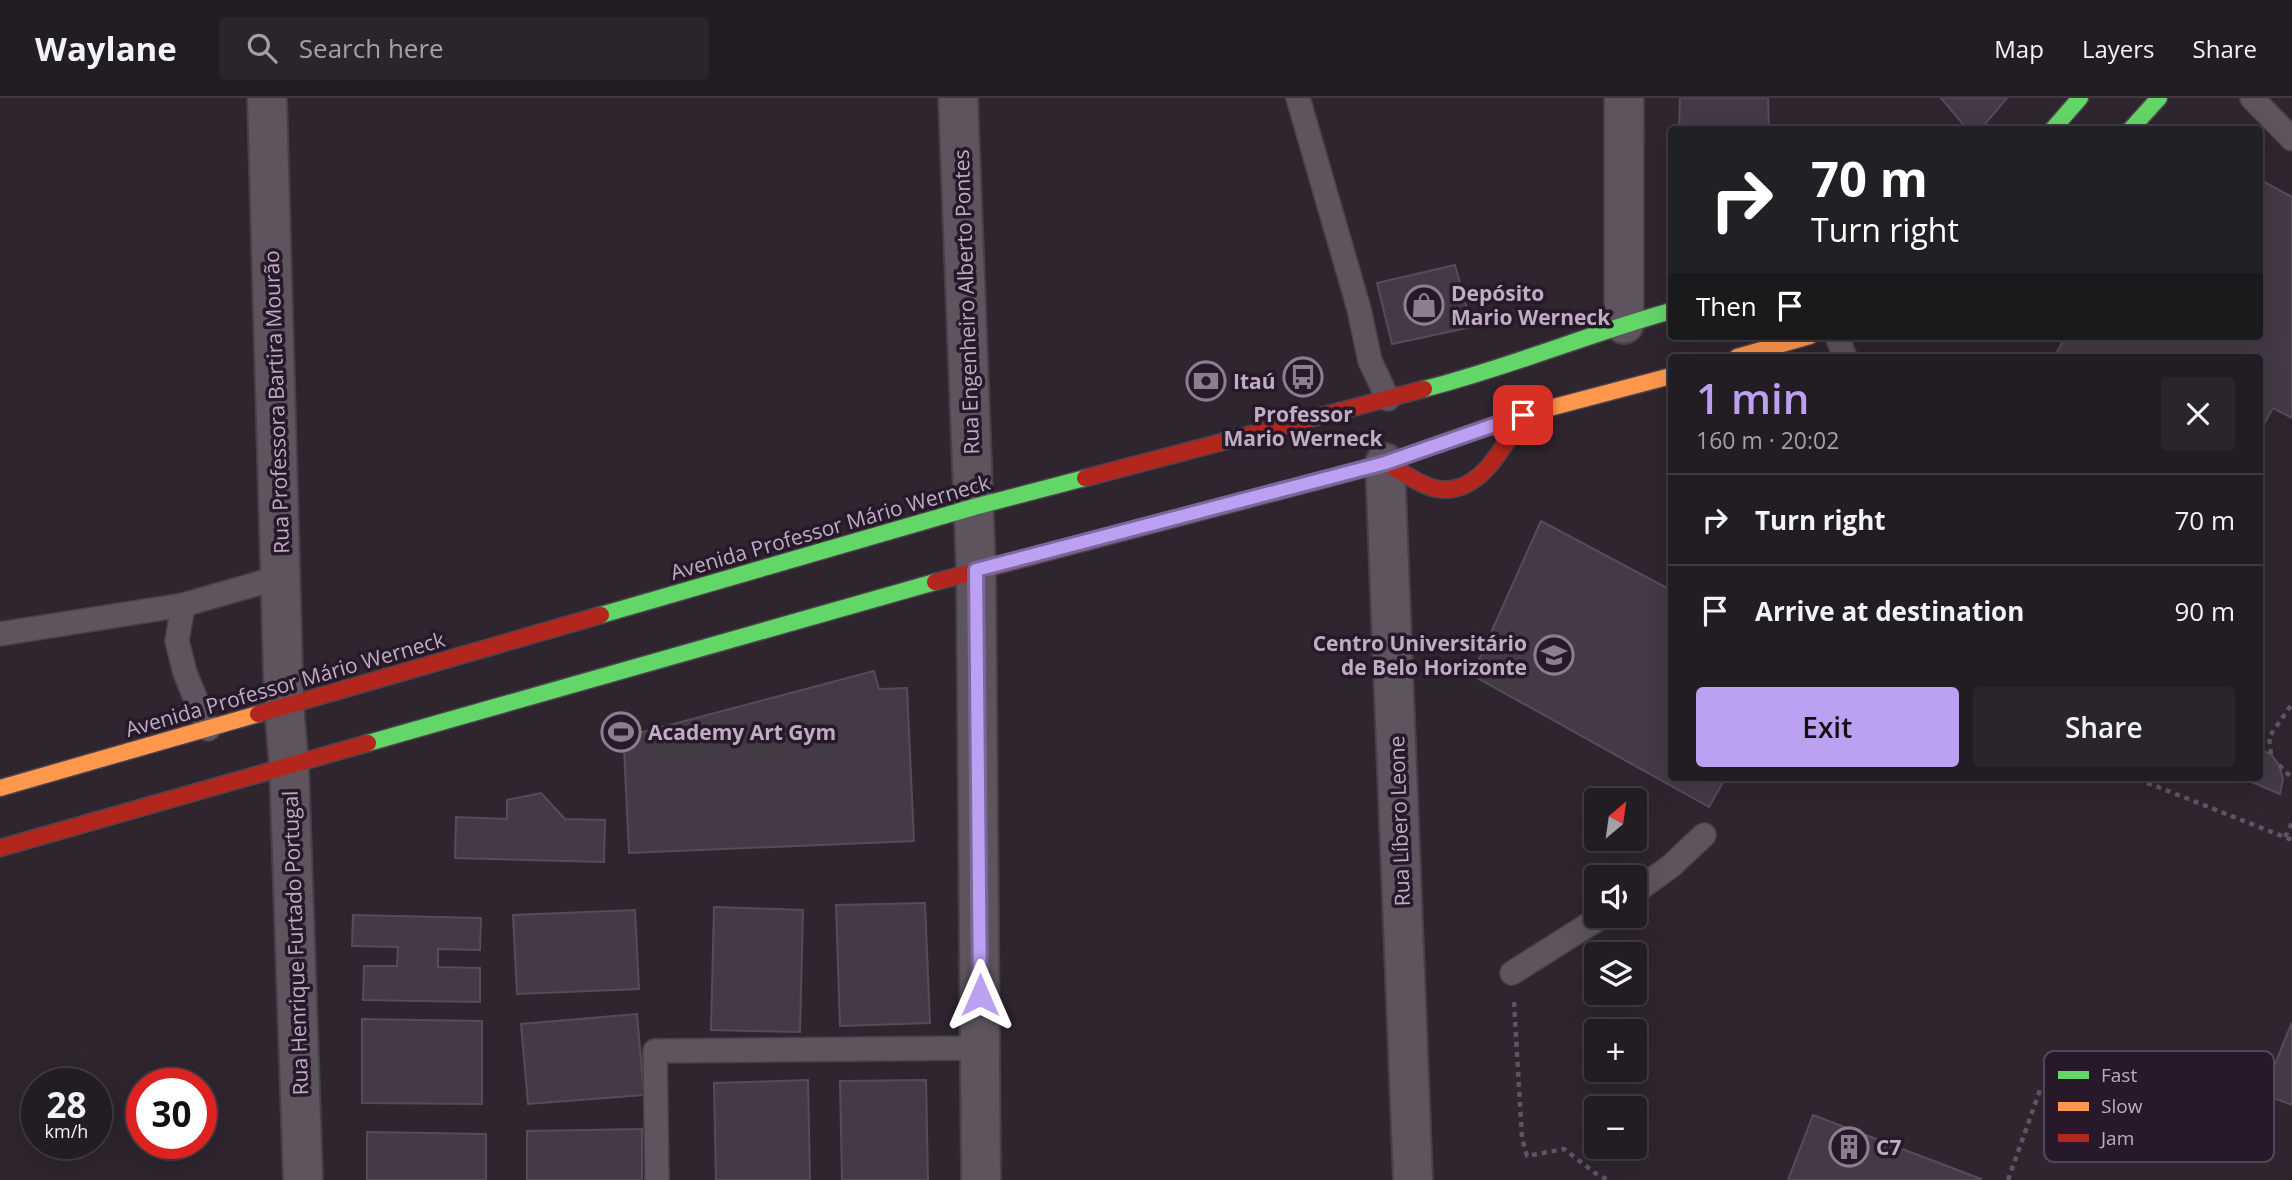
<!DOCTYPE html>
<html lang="en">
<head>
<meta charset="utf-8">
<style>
	body { margin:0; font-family:"Open Sans",sans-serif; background:#2a252b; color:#f1f3f6; height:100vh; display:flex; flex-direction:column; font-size:26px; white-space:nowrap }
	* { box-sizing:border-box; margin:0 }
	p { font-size:23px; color:#a2a1a6 }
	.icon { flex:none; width:38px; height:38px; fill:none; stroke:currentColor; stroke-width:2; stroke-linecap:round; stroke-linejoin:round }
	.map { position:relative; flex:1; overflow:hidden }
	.panel { position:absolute; left:1668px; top:256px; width:595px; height:427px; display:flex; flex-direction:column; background:#221c23; border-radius:7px; box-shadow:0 7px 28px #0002,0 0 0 2px #3f3a41 }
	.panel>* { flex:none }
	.hud { position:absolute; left:1668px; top:28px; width:595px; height:214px; border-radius:7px; box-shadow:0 7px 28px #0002,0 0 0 2px #3f3a41; background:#202124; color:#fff; overflow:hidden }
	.needle { width:46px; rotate:29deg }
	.fabs { position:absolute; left:1584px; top:690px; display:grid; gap:14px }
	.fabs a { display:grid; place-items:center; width:63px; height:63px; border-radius:7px; background:#221c23; box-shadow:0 7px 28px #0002,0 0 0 2px #3f3a41; font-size:35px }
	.speed { position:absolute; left:21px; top:970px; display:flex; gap:14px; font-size:35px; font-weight:700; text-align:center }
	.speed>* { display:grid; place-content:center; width:91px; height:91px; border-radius:50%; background:#221c23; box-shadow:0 7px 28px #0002,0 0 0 2px #3f3a41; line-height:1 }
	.speed small { font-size:18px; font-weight:400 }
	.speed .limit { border:10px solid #d22; background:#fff; color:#111 }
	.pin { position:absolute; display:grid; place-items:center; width:60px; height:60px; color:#fff; margin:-30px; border-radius:14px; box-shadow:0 4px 10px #0006 }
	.me { position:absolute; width:77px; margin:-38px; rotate:0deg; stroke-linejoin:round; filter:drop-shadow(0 0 5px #0008) }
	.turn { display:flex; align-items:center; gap:24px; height:147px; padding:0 28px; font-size:32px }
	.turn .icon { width:91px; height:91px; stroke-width:2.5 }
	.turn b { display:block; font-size:49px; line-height:60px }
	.then { display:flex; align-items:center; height:66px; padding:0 28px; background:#0003; gap:14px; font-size:26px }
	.round { display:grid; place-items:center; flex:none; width:74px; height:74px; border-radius:7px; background:#2a252b }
	.overview { display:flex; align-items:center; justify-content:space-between; height:119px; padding:0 28px }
	h1 { font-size:42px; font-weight:600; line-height:52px; color:#bca0f2 }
	.button { display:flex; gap:14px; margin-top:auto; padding:14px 28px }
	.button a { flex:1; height:80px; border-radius:7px; background:#bca0f2; color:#111; font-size:28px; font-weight:600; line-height:80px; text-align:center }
	.button a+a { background:#2a252b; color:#f1f3f6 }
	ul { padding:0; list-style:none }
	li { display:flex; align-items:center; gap:21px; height:91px; padding:0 28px; border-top:2px solid #3f3a41 }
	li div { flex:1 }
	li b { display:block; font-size:26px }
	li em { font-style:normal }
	header { display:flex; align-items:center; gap:42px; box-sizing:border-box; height:98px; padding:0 35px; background:#221c23; border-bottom:2px solid #3f3a41 }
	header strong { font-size:33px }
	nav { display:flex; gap:38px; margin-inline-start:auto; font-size:24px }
	.search { width:490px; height:63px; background:#2a252b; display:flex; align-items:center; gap:18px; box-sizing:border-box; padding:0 24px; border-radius:7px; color:#a2a1a6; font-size:26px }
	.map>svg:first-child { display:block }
</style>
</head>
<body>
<header>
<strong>Waylane</strong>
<div class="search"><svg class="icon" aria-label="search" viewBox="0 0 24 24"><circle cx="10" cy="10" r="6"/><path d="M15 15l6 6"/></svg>Search here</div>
<nav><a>Map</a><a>Layers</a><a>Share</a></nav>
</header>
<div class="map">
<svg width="2292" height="1082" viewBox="0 0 2292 1082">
	<rect width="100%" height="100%" fill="#2e252f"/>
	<!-- building -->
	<g fill="#433a45" stroke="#564c58" stroke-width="2">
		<path d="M1680 0H1768L1769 32H1679Z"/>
		<path d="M1941 0H2007L1980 32H1968Z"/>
		<path d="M2259 81 2292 99V320L2273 310 2259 335V259H2054L2066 238H2259Z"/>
		<path d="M1455 167 1472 229 1392 246 1377 185Z"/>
		<path d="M1541 423 1671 492V679H1726L1709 709 1472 577Z"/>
		<path d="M874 573 879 591 907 590 914 743 629 755 624 650 616 641Z"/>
		<path d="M2259 651 2271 656 2279 667 2283 681 2280 696 2240 679H2259Z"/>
		<path d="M541 695 565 721 605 722 604 764 455 760 456 719 507 721V702Z"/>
		<path d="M925 805 930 925 840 928 836 807Z"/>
		<path d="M714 809 803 812 800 934 711 932Z"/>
		<path d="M635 812 639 891 517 896 513 817Z"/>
		<path d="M353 817 481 820 480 852 438 851V869L480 870V904L363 902 364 868H397L398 849 352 848Z"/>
		<path d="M637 916 644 997 528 1006 521 926Z"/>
		<path d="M362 921 482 923V1006L362 1005Z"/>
		<path d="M2292 924V1007L2263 996Z"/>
		<path d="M808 982 810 1082H716L714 985Z"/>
		<path d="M926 982 928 1082H842L840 983Z"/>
		<path d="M1813 1017 1981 1081 1980 1082H1788Z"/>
		<path d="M642 1031V1082H527V1033Z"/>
		<path d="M367 1034 486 1036V1082H367Z"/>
	</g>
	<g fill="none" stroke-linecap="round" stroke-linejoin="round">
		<!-- lane casing -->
		<g stroke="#474048" stroke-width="26">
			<g id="lane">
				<path d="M1298 0 1359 211 1370 263 1388 301"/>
				<path d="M2252 0 2292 41"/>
				<path d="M1837 238 1845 259"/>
				<path d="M183 507 281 479"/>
				<path d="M0 536 183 507 177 543 185 575 208 631"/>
				<path d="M1634 795 1671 768 1704 737"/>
				<path d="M1512 875 1604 817"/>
				<path d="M657 1082 655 953 980 950"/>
			</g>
		</g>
		<!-- street casing -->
		<g stroke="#474048" stroke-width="42">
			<g id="street">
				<path d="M267 0 284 609 289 667 303 1082"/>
				<path d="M958 0 976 472 981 1082"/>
				<path d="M1624 0V226"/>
				<path d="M1385 365 1413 1082"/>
			</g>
		</g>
		<!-- fast casing -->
		<g stroke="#4b424c" stroke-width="19">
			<g id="fast">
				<path d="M2052 32 2080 0"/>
				<path d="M2130 32 2159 0"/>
				<path d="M1424 291C1508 270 1588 236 1671 213"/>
				<path d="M601 517 974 409 1085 380"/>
				<path d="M368 645 935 484"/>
			</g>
		</g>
		<!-- slow casing -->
		<g stroke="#4b424c" stroke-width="19">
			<g id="slow">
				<path d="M1737 259 1810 238"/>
				<path d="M1318 383 1385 365 1523 317 1671 278"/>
				<path d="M0 690 258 616"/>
			</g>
		</g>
		<!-- jam casing -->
		<g stroke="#4b424c" stroke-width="19">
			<g id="jam">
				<path d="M1385 365C1402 373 1420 388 1438 391 1480 398 1505 346 1523 317"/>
				<path d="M1085 380 1424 291"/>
				<path d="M935 484 1318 383"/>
				<path d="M258 616 601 517"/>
				<path d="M0 750 368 645"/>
			</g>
		</g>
		<!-- path -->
		<g stroke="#5d5560" stroke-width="4.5" stroke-dasharray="5 5" stroke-linecap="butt">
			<path d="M2271 656 2269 639 2292 606"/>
			<path d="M2279 667 2292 680"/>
			<path d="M2128 679 2153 687 2292 742"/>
			<path d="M2285 739 2292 725"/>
			<path d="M1514 904 1522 1040 1527 1058 1564 1051 1595 1075 1608 1082"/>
			<path d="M2008 1082 2040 992"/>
		</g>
		<!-- lane -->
		<use href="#lane" stroke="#5d545e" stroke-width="23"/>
		<!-- street -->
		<use href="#street" stroke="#5d545e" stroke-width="38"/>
		<!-- fast -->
		<use href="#fast" stroke="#63d668" stroke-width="16"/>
		<!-- slow -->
		<use href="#slow" stroke="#ff974d" stroke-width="16"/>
		<!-- jam -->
		<use href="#jam" stroke="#b3261e" stroke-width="16"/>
	</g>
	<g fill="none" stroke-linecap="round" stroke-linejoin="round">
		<!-- route casing -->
		<g stroke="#7a689d" stroke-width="18">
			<path id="route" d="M980 897 976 472 1385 365 1523 317"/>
		</g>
		<!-- route -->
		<use href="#route" stroke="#bca0f2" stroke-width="12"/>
	</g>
	<!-- icons -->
	<defs>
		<g id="shop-ring" transform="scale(2.0125)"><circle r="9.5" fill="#27192a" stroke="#8c7d8f" stroke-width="1.5"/><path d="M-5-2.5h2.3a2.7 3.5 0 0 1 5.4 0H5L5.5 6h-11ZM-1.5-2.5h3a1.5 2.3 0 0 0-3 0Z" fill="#8c7d8f"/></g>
		<g id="bus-ring" transform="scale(2.0125)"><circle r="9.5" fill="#27192a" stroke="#8c7d8f" stroke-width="1.5"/><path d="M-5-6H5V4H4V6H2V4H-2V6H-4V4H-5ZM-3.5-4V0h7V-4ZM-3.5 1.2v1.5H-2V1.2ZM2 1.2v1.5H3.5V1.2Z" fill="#8c7d8f"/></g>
		<g id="bank-ring" transform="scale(2.0125)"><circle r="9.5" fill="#27192a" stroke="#8c7d8f" stroke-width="1.5"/><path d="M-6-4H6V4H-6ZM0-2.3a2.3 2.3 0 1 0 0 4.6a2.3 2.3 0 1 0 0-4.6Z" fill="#8c7d8f"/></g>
		<g id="university-ring" transform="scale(2.0125)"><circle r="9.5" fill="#27192a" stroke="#8c7d8f" stroke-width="1.5"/><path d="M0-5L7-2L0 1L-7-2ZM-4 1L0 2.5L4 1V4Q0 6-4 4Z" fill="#8c7d8f"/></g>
		<g id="stadium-ring" transform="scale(2.0125)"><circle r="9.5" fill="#27192a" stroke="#8c7d8f" stroke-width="1.5"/><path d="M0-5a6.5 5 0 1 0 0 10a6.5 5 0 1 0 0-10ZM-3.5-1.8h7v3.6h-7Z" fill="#8c7d8f"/></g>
		<g id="building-ring" transform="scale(2.0125)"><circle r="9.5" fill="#27192a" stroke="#8c7d8f" stroke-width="1.5"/><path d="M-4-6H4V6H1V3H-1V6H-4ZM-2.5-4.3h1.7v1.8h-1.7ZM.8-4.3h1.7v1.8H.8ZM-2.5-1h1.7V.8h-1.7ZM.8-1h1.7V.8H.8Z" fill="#8c7d8f"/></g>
	</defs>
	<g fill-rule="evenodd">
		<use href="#shop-ring" x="1424" y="207"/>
		<use href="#bus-ring" x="1303" y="279"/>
		<use href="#bank-ring" x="1206" y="283"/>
		<use href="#university-ring" x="1554" y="557"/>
		<use href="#stadium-ring" x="621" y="634"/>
		<use href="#building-ring" x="1849" y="1049"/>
	</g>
	<g text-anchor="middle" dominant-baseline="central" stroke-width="7" stroke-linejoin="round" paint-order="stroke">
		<!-- poi labels -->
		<g font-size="21" font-weight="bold" fill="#bfadc2" stroke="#27192a" text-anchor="start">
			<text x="1451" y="195">Depósito<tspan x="1451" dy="24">Mario Werneck</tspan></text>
			<text x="1233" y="283">Itaú</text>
			<text x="1303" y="316" text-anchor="middle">Professor<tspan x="1303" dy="24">Mario Werneck</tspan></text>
			<text x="1527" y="545" text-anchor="end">Centro Universitário<tspan x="1527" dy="24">de Belo Horizonte</tspan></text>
			<text x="648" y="634">Academy Art Gym</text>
			<text x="1876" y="1049">C7</text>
		</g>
		<!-- street labels -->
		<g font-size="21" fill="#bfadc2" stroke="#27192a">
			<text transform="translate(966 204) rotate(-92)">Rua Engenheiro Alberto Pontes</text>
			<text transform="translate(276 304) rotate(-92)">Rua Professora Bartira Mourão</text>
			<text transform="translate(830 429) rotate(-16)">Avenida Professor Mário Werneck</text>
			<text transform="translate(285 586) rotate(-16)">Avenida Professor Mário Werneck</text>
			<text transform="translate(1399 723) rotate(-92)">Rua Líbero Leone</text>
			<text transform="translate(295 845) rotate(-92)">Rua Henrique Furtado Portugal</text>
		</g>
	</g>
	<!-- legend -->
	<rect x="2044" y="953" width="230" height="111" rx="10" fill="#27192a" stroke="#554558" stroke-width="2"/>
	<rect x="2058" y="973" width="31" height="8" fill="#63d668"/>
	<rect x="2058" y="1004" width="31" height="9" fill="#ff974d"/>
	<rect x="2058" y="1036" width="31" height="8" fill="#b3261e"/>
	<g font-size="19" fill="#bfadc2">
		<text x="2101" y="984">Fast</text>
		<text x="2101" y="1015">Slow</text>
		<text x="2101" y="1047">Jam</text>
	</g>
</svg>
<div class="fabs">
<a><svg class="needle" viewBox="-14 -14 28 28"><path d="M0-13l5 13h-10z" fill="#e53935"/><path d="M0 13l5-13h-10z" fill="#a2a1a6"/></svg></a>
<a><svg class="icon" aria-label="sound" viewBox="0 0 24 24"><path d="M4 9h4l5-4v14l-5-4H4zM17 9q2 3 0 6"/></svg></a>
<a><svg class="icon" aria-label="layers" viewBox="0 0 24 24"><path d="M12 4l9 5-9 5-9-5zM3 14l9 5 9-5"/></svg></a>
<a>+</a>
<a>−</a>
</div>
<div class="speed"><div>28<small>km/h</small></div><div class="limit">30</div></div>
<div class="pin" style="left:1523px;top:317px;background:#d93025"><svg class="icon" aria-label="arrive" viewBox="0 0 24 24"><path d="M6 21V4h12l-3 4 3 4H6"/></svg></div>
<svg class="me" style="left:980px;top:897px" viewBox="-20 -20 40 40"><path d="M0-17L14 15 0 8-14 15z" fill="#bca0f2" stroke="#fff" stroke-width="4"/></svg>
<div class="hud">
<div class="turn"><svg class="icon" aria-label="right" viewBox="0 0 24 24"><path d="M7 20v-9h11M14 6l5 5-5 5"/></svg><div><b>70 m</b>Turn right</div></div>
<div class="then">Then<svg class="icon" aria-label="arrive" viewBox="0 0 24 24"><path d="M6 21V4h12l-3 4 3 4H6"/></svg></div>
</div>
<section class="panel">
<div class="overview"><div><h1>1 min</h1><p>160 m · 20:02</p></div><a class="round"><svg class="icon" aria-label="close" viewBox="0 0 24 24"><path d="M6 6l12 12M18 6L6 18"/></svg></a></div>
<ul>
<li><svg class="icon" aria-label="right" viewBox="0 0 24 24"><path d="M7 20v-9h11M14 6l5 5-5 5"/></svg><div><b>Turn right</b></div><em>70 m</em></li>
<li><svg class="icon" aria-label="arrive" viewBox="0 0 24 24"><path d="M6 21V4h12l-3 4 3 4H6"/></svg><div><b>Arrive at destination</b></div><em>90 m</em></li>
</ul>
<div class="button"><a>Exit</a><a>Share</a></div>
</section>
</div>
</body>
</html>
